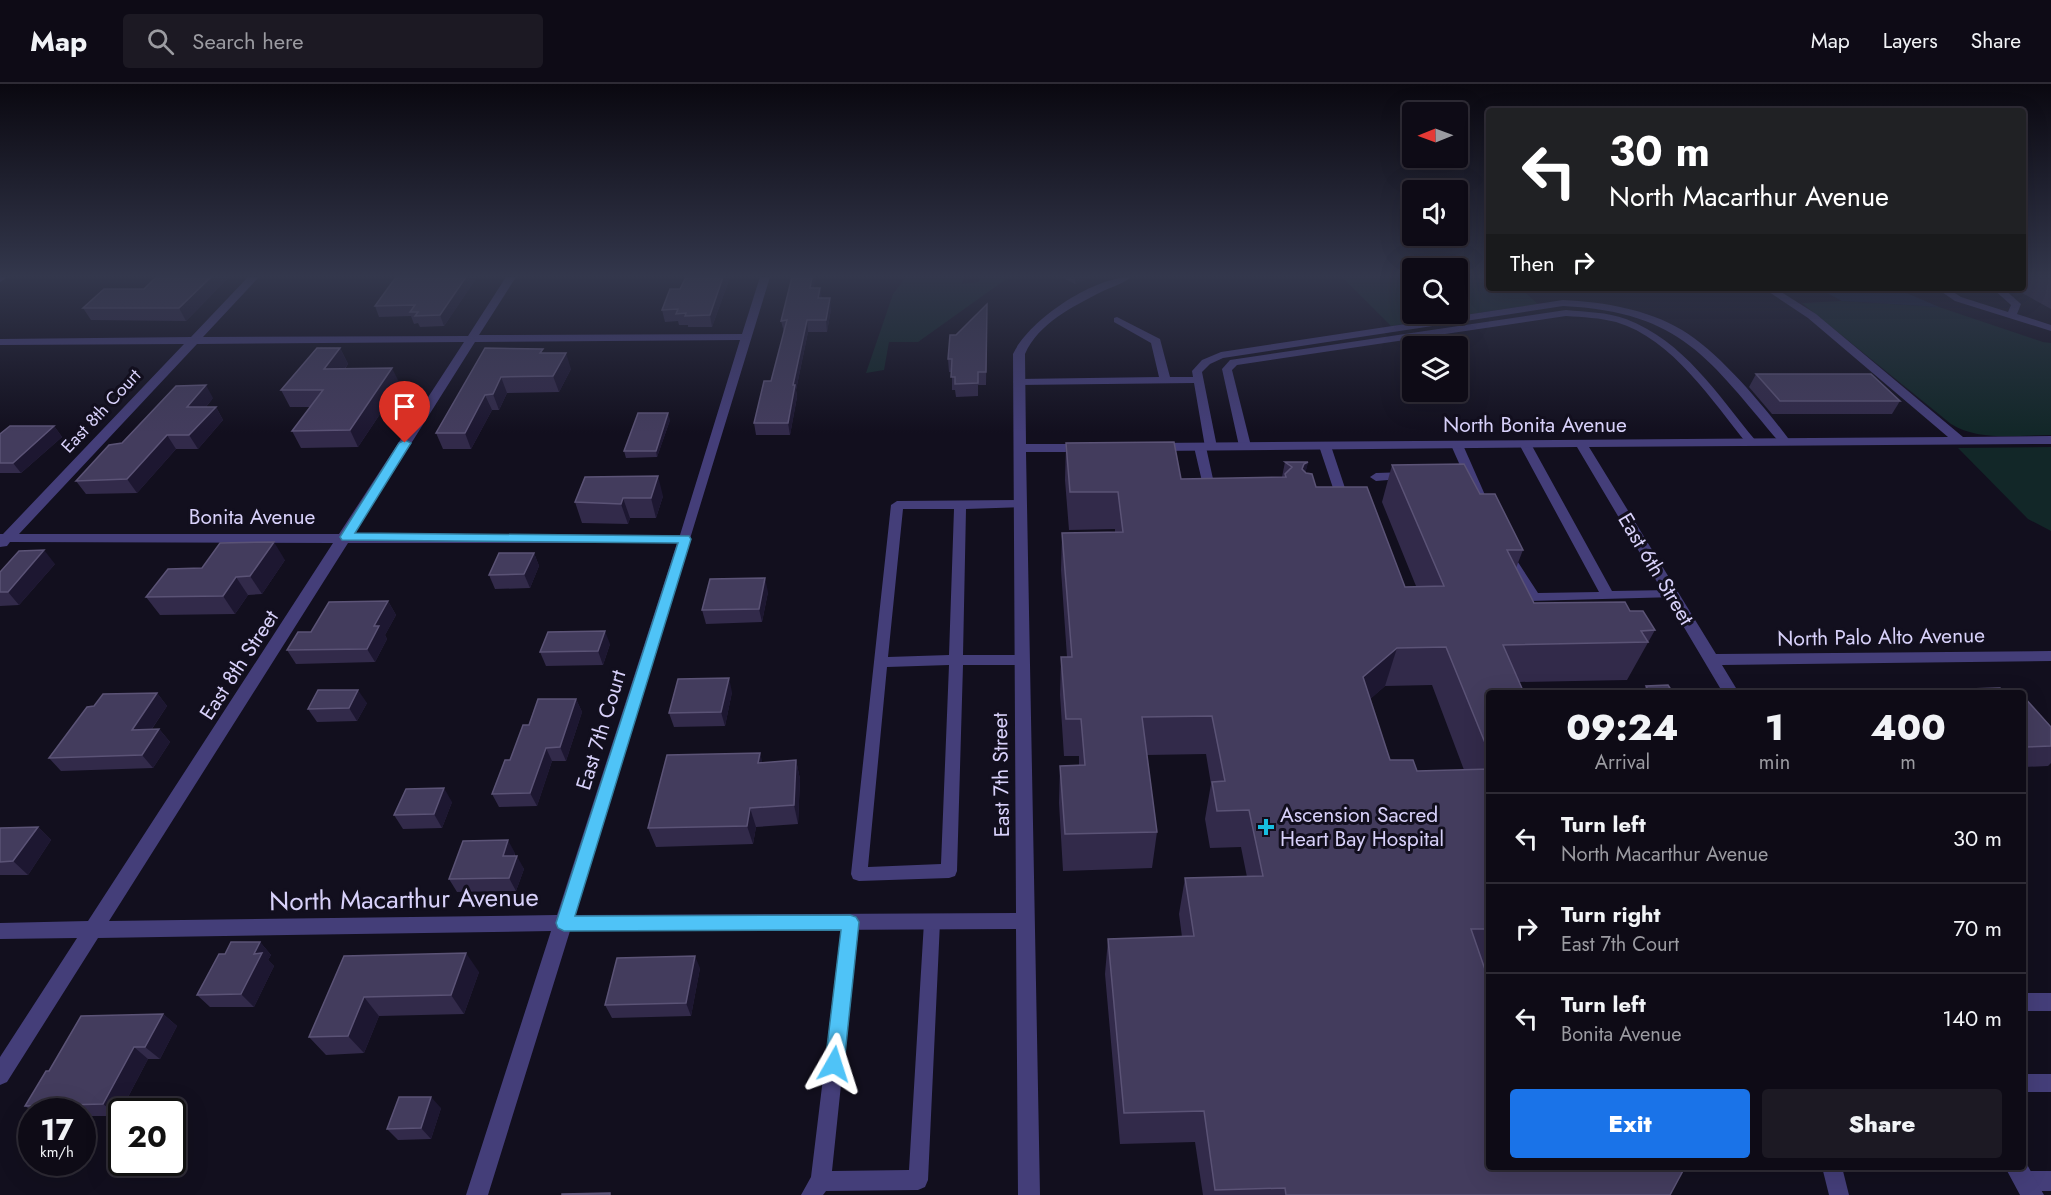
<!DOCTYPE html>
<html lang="en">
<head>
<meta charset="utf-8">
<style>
	body { margin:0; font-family:Jost,sans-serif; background:#1c1923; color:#f1f3f6; height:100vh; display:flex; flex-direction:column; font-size:22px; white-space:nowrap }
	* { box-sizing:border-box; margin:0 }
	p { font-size:20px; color:#9b9ba1 }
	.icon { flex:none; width:33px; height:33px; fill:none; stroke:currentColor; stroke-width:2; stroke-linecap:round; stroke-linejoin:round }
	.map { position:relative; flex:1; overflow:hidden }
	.panel { position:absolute; left:1486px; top:606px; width:540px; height:480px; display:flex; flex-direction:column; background:#0e0b16; border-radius:6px; box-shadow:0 6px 24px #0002,0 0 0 2px #2e2b35 }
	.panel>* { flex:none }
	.banner { position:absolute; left:1486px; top:24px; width:540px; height:183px; border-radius:6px; box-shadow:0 6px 24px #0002,0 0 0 2px #2e2b35; background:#202124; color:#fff; overflow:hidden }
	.needle { width:39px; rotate:269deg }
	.tools { position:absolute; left:1402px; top:18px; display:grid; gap:12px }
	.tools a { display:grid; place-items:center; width:66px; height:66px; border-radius:6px; background:#0e0b16; box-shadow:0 6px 24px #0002,0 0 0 2px #2e2b35; font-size:30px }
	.speed { position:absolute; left:18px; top:1014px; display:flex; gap:12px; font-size:30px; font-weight:700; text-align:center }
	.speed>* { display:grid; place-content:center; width:78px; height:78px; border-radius:50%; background:#0e0b16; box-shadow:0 6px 24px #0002,0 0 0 2px #2e2b35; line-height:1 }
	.speed small { font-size:15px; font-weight:400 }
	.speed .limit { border:3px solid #111; border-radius:9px; background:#fff; color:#111 }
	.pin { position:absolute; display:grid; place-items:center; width:51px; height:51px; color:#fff; margin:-62px -26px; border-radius:50% 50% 50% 0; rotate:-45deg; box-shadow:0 0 6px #0007 }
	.pin .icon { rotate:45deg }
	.me { position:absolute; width:66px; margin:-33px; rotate:6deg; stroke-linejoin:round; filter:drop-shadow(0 0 4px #0008) }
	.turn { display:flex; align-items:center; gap:21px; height:126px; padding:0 24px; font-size:27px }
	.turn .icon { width:78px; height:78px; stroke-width:2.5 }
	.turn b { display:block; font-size:42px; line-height:51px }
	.then { display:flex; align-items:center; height:57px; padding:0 24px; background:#0003; gap:12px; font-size:22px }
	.eta { display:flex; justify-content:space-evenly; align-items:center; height:102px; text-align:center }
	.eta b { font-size:36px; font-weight:800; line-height:42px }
	.button { display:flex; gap:12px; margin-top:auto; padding:12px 24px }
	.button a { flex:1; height:69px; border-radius:6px; background:#1a73e8; color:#fff; font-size:24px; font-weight:800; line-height:69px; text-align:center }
	.button a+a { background:#1c1923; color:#f1f3f6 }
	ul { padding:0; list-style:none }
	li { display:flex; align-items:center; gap:18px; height:90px; padding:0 24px; border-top:2px solid #2e2b35 }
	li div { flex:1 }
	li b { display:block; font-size:22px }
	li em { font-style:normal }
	header { display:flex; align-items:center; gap:36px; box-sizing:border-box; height:84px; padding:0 30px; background:#0e0b16; border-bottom:2px solid #2e2b35 }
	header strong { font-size:28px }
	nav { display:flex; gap:33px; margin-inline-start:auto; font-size:21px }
	.search { width:420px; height:54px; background:#1c1923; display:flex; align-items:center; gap:15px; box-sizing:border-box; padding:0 21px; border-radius:6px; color:#9b9ba1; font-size:22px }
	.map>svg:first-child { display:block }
</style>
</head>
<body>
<header>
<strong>Map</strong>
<div class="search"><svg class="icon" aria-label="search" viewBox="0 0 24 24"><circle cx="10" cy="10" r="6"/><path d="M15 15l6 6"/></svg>Search here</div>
<nav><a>Map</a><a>Layers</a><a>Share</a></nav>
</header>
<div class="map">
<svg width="2051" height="1111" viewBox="0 0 2051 1111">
	<rect width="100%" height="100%" fill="#120f1e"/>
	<!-- green -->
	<g fill="#122728">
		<path d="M906 193H964L962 200 979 198V193H1009L918 258H889L884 286 866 289 893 210Z"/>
		<path d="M1342 193H1413V230H1458V193H1489L1490 204H1520L1538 220 1391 242Z"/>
		<path d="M1842 217 1939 223 2043 258 2051 259V351C2018 351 1980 358 1951 340L1802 219Z"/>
		<path d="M2051 363V447L2028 435 1958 364Z"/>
	</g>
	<!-- water -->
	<path fill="#12203f" d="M1818 204H1895L1939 223 1842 217Z"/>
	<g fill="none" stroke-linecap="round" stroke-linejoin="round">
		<!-- lane -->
		<g fill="#443e79" fill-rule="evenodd">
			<path d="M1936 204H1947L1961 213 2008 228 2011 221 1992 204H2003L2021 220 2017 230 2051 241V247L1955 217Z"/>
			<path d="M1563 216C1603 218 1647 225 1682 246 1720 269 1764 322 1791 358L1785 361 1781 360C1709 276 1683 228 1563 222L1223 274 1210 280 1202 288 1217 363 1211 366 1206 363 1215 404 1220 409 1214 413 1204 406 1194 363 1200 360 1205 363 1194 299 1018 301 1013 298 1018 295 1159 293 1151 259 1114 238V234L1117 233 1160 255 1170 293H1193L1192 287 1202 276 1221 268Z"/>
			<path d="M1566 226C1586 228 1607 228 1626 235 1684 257 1717 310 1756 357V361H1748C1712 317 1673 255 1616 238 1600 234 1583 233 1566 232L1237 281 1232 286 1251 362 1245 365 1239 362 1222 285 1230 276Z"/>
			<path d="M1525 357 1531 360 1612 507 1671 506 1677 510 1676 513 1529 517 1504 475 1506 472H1514L1538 509 1599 508 1519 360Z"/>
			<path d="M1457 358 1463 361 1485 411 1483 414 1479 415 1473 411 1451 361Z"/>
			<path d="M1325 359 1331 362 1347 410 1340 420 1336 421 1330 417 1335 410 1319 362Z"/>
			<path d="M1408 388 1414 392 1412 394 1376 397 1370 393 1376 389Z"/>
			<path d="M1020 416 1026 420 1024 423 966 425 963 571H1022L1029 576 1022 581H963L957 787 955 792 949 794 859 797 853 795 851 790 891 421 897 417ZM903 425H954L949 571 888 573ZM949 581 941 780 868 783 887 583Z"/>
			<path d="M850 831 856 833 858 838 832 1087 909 1086 924 838 926 833 932 831 938 833 940 838 928 1096 925 1103 918 1106 826 1107 823 1111H801L811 1093 842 838 844 833Z"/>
			<rect x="2024" y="990" width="27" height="18"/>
			<path d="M1822 1083H1842L1849 1111H1829Z"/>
			<path d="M2024 1087H2051V1107H2024L2017 1104 2014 1097 2017 1090Z"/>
		</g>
		<!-- street -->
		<g fill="#443e79" fill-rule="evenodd">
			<path d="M0 193H8L0 198Z"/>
			<path d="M248 193H259L203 253 468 252 506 193H516L479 251 742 250 760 193H770L575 831 1016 829 1013 270C1029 236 1093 193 1131 193 1123 200 1111 203 1101 208 1072 223 1039 239 1025 270L1026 360H1085L1091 364 1085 368H1026L1040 1111H1018L1016 845 570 847 488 1111H466L551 847 98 854 7 998 0 1001V973L77 854 0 855V839L88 837 333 459 10 458 7 462 0 463V450H3L184 260 0 261V255L191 253ZM740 256 680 451 354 450 475 258ZM464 258 339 450H19L197 260ZM348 459H677L557 831 109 837Z"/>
			<path d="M1763 204H1775L1816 230 1963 353 2051 352V360L1589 363 1716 570 2051 567V577L1722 581 1739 609H1723L1577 363 1154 367 1148 363 1154 359 1948 353 1808 234Z"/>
			<rect x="2024" y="909" width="27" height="18"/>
			<path d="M2024 1075 2044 1111H2020L2005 1083H2024Z"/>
		</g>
	</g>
	<!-- wall -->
	<g fill="#322a4a" fill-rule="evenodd">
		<path d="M156 193H229L186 237 91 236 83 224 144 205Z"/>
		<path d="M396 193H477L444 242 420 243 418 239 414 240 411 232 379 233 375 222Z"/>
		<path d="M730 193 712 243H688V241H679L678 237 665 238 662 226 680 205Z"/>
		<path d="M1062 193H1092L1075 200Z"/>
		<path d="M2024 193H2051V225L2013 204H2024Z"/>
		<path d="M814 204 831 225 827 248H808L796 306 797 313 790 351H756L754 339 771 297 784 248 781 237Z"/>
		<path d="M987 232 986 301H978V312L956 313 955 306H952V288H949L948 275 956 251Z"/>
		<path d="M340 264 348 280 345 285 400 300 358 363 301 364 292 347 310 323H290L281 306Z"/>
		<path d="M485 264 544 269 571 285 559 308 507 309 499 326H492L471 365H443L436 349Z"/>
		<path d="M1756 290 1900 317 1892 330H1772L1749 303Z"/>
		<path d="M213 314 206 323H216L223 336 198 365H176L137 409 86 410 76 397 122 359Z"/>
		<path d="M670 336 657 373 626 374 624 367Z"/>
		<path d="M54 342 62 353 21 389H0V350Z"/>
		<path d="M1066 359 1181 395 1282 393 1285 378H1308L1305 389 1316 403 1405 503 1416 502 1382 418 1392 381 1480 410 1523 466 1516 484 1534 519 1630 527 1655 546 1627 596 1519 598 1490 609V880H1483L1490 1083 1670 1111H1203L1195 1058 1120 1060 1105 890 1108 855 1182 853 1179 830 1185 794 1247 793 1241 763 1210 764 1205 735 1211 700 1206 670 1147 671 1157 748 1152 784 1063 787 1059 719 1060 682 1079 681V672H1064L1060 611 1061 573H1067L1061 486 1062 449 1115 448V445L1069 446 1065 396ZM1432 601 1464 686 1417 687 1390 676 1370 615 1385 602Z"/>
		<path d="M663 412 656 434H630L628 440 582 439 575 418Z"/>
		<path d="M534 469 539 482 530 504 495 505 489 491Z"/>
		<path d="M285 476 262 510 248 511 235 530 160 531 146 513 202 484Z"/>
		<path d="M55 480 19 521 0 522V488Z"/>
		<path d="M768 508 762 538 706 540 702 526Z"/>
		<path d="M388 517 396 531 385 551 387 555 375 578 296 580 287 566 311 548Z"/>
		<path d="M610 560 603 581 546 582 540 568Z"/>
		<path d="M1646 602 1673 609H1642Z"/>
		<path d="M1969 605 2004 609H1965Z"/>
		<path d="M732 608 725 642 674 643 669 629Z"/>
		<path d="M157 609 167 622 152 645H159L170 658 153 684 61 687 49 674 94 622Z"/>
		<path d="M2024 613 2051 643V679L2048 682 2024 683Z"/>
		<path d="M576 615 582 628 566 677H552L537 722 499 723 492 710 529 641Z"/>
		<path d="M367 619 357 637 317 638 308 625Z"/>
		<path d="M796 676 800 695 798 740 756 743 753 760 656 763 648 744 763 679Z"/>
		<path d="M452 718 442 744 403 745 394 731Z"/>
		<path d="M38 743 51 756 28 791H0V744Z"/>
		<path d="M515 769V772L524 785 516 807 457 808 449 795Z"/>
		<path d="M260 858 271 871 268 876 274 882 254 923H210L197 911 225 870Z"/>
		<path d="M344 872 479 888 464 930 379 932 364 969 326 971 309 953Z"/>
		<path d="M700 884 691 932 612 934 605 921Z"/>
		<path d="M163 930 177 942 160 975H148L118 1032H82V1028H34L25 1022Z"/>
		<path d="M441 1024 431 1055 398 1056 387 1045Z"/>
	</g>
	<!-- shaded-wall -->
	<g fill="#1d1731">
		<path d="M211 193H229L186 237 179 224Z"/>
		<path d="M466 193H477L444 242 440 231Z"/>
		<path d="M723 193H730L712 243 710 231Z"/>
		<path d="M812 193H816L812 215 810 204Z"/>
		<path d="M1075 193H1092L1075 200Z"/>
		<path d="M820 204 822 215 818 214Z"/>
		<path d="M830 214 831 225 827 248 826 236Z"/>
		<path d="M807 236 808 248 796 306 797 313 790 351 788 339 793 301Z"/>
		<path d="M340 264 348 280 332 301 324 285Z"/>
		<path d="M566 269 571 285 559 308 553 292Z"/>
		<path d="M392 284 400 300 358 363 350 346Z"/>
		<path d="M501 293 507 309 499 326 493 310Z"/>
		<path d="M206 301 213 314 195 336 187 323Z"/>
		<path d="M485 311 492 326 471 365 465 349Z"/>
		<path d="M216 323 223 336 198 365 189 351Z"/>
		<path d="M668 329 670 336 657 373 656 367Z"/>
		<path d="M54 342 62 353 21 389 13 379Z"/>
		<path d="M167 351 176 365 137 409 127 395Z"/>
		<path d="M1308 378 1300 415 1302 385 1304 380Z"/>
		<path d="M658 392 663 412 656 434 651 414Z"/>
		<path d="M623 414 630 434 628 440 621 420Z"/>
		<path d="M274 458 285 476 262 510 250 492Z"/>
		<path d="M44 466 55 480 19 521 8 508Z"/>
		<path d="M534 469 539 482 530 504 524 490Z"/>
		<path d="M236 493 248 511 235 530 223 512Z"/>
		<path d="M765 494 768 508 762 538 759 525Z"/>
		<path d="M388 517 396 531 385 551 387 555 375 578 367 565 374 542Z"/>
		<path d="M605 547 610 560 603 581 598 567Z"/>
		<path d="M1397 564 1385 602 1352 631 1363 593Z"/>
		<path d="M729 594 732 608 725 642 721 628Z"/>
		<path d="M358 606 367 619 357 637 349 624Z"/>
		<path d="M157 609 167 622 143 658 132 646Z"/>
		<path d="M576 615 582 628 566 677 560 663Z"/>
		<path d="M159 645 170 658 153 684 142 671Z"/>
		<path d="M546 664 552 677 537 722 530 709Z"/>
		<path d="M760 669 765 688 758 679Z"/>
		<path d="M796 676 800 695 798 740 794 721Z"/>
		<path d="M444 704 452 718 442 744 434 730Z"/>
		<path d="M750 724 756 743 753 760 747 742Z"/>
		<path d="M38 743 51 756 28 791 13 777Z"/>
		<path d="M508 756 515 769 510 785 503 772Z"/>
		<path d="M517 772 524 785 516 807 509 794Z"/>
		<path d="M260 858 271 871 268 876 274 882 254 923 241 910 254 870Z"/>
		<path d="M466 869 479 888 464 930 451 911Z"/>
		<path d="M695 872 700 884 691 932 686 919Z"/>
		<path d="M364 913 379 932 364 969 348 952Z"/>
		<path d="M163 930 177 942 160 975 145 963Z"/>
		<path d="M134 963 148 975 118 1032 103 1020Z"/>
		<path d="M431 1013 441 1024 431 1055 421 1044Z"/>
	</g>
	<!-- building -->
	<g fill="#433c5d" stroke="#5b5376" stroke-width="1.5">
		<path d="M156 193H211L179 224H83L104 205H144Z"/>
		<path d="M396 193H466L440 231 415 232 418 228H410L415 221 375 222Z"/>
		<path d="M686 193H723L710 231 685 232 686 229 676 230 678 225 662 226 670 205H680Z"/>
		<path d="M792 193H812L810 204H820L818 214H830L826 236H807L793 301H795L788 339H754L764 297H771L787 236 781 237Z"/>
		<path d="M987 220 986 288H978V299L955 300V293H951L952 275H948L950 251H956Z"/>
		<path d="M317 264H340L324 285 392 284 350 346 292 347 323 306H281Z"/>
		<path d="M485 264 543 265 540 269H566L553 292 501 293 493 310 485 311 465 349H436Z"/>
		<path d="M1756 290H1871L1900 317H1780Z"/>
		<path d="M206 301 187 323H216L189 351H167L127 395 76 397 109 361 122 359 176 302Z"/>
		<path d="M638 329H668L656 367H624Z"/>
		<path d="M10 342H54L13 379H0V350Z"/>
		<path d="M1174 358 1181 395 1286 393 1285 390 1292 383 1285 378H1308L1304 380 1302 385 1306 389 1312 390 1316 403H1367L1405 503 1444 502 1392 381 1464 380 1480 410H1495L1523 466H1507L1534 519 1625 518 1630 527H1643L1655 546 1641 547 1648 558 1503 561 1524 609H1490V671L1446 563 1397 564 1363 593 1390 676H1413L1417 687 1490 685V845H1471L1490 900V1083H1685L1670 1111H1286L1285 1104 1215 1106 1204 1027 1124 1029 1108 855 1194 852 1185 794 1263 792 1249 726 1217 727 1212 698 1225 697 1212 632 1142 633 1157 748 1065 750 1060 682 1085 681 1081 635H1066L1061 573H1072L1062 449 1123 448 1118 408H1070L1066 359Z"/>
		<path d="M658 392 651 414H623L621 420 575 418 585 393Z"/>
		<path d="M274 458 250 492 236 493 223 512 146 513 168 485 202 484 220 459Z"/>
		<path d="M44 466 8 508H0V488L19 467Z"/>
		<path d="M499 469H534L524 490 489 491Z"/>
		<path d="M765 494 759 525 702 526 710 495Z"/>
		<path d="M388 517 374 542H379L367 565 287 566 298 548H311L329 518Z"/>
		<path d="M605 547 598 567 540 568 548 548Z"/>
		<path d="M729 594 721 628 669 629 678 595Z"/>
		<path d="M1668 601 1673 609H1650L1646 602Z"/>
		<path d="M2000 604 2004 609H1972L1969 605Z"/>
		<path d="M318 606H358L349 624 308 625Z"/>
		<path d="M157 609 132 646 159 645 142 671 49 674 87 623 94 622 103 610Z"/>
		<path d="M2024 613 2051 643V662L2024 663Z"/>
		<path d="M538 615H576L560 663 546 664 530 709 492 710 505 676H510L523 641H529Z"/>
		<path d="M760 669 758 679 796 676 794 721 750 724 747 742 648 744 667 671Z"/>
		<path d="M444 704 434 730 394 731 406 705Z"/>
		<path d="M38 743 13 777 0 778V744Z"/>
		<path d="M508 756 503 772H517L509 794 449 795 463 757Z"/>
		<path d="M231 858H260L254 870 262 869 241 910 197 911 219 870H225Z"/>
		<path d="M466 869 451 911 364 913 348 952 309 953 344 872Z"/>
		<path d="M695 872 686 919 605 921 617 874Z"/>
		<path d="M163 930 145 963H134L103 1020 25 1022 46 987H49L81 932Z"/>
		<path d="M399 1013H431L421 1044 387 1045Z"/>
		<path d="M610 1109V1111H562V1110Z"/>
	</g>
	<!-- sky -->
	<linearGradient id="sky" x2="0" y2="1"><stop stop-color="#0a0810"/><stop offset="0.55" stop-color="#33374c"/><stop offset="1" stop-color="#33374c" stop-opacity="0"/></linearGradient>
	<rect width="2051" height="349" fill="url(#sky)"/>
	<!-- route -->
	<path fill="#4fc3f7" stroke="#337fa1" stroke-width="1.5" d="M405 356 411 359 355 449 689 452 691 455 575 832 850 831 856 833 859 838 844 980 841 986 834 989 828 986 825 980 841 846 564 847 558 844 556 839 678 459 342 456 340 453 399 359Z"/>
	<!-- markers -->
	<path fill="#17bee0" stroke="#120f1e" stroke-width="2" d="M1263 734h6v6h6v6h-6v6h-6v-6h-6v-6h6z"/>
	<g text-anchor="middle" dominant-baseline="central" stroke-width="6" stroke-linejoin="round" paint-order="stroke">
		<!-- far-street labels -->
		<g font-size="18" fill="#d8d1fa" stroke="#120f1e">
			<text transform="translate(101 327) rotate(-47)">East 8th Court</text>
		</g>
		<!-- street labels -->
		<g font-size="21" fill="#d8d1fa" stroke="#120f1e">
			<text x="1535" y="341">North Bonita Avenue</text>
			<text x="252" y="433">Bonita Avenue</text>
			<text transform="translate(1656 485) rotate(59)">East 6th Street</text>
			<text transform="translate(1881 553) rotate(-1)">North Palo Alto Avenue</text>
			<text transform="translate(239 581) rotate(-57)">East 8th Street</text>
			<text transform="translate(601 646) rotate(-73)">East 7th Court</text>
			<text transform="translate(1001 691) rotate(-91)">East 7th Street</text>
		</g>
		<!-- poi labels -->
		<g font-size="21" fill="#d8d1fa" stroke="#120f1e" text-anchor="start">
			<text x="1280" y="731">Ascension Sacred<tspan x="1280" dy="24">Heart Bay Hospital</tspan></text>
		</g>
		<!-- near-street labels -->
		<g font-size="26" fill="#d8d1fa" stroke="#120f1e">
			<text transform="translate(404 815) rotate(-1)">North Macarthur Avenue</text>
		</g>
	</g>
</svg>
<div class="tools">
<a><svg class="needle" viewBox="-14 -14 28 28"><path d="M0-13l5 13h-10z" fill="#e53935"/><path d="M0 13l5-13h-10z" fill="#9b9ba1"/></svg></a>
<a><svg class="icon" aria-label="sound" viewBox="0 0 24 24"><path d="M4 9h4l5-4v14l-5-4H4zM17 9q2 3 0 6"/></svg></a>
<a><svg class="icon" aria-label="search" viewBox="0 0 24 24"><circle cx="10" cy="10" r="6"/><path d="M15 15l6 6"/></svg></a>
<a><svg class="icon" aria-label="layers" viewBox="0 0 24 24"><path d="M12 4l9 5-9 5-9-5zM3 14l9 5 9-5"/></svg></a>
</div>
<div class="speed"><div>17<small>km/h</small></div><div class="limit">20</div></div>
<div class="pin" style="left:405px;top:359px;background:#d93025"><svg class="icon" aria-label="arrive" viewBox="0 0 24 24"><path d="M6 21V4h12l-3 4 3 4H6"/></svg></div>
<svg class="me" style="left:834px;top:980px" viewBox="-20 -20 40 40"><path d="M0-17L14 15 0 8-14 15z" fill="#4fc3f7" stroke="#fff" stroke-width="4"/></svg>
<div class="banner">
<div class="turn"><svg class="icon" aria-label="left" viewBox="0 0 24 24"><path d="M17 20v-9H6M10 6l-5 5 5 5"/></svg><div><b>30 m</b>North Macarthur Avenue</div></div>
<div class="then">Then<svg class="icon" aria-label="right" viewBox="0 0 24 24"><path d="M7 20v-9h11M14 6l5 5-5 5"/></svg></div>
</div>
<section class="panel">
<div class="eta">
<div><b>09:24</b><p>Arrival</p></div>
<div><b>1</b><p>min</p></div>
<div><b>400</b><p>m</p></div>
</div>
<ul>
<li><svg class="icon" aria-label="left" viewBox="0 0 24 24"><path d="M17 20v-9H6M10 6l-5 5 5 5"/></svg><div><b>Turn left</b><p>North Macarthur Avenue</p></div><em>30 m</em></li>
<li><svg class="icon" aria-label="right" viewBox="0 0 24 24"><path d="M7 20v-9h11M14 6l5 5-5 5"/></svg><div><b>Turn right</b><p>East 7th Court</p></div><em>70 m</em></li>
<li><svg class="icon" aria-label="left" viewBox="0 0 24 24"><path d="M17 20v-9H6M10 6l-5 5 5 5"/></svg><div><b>Turn left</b><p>Bonita Avenue</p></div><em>140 m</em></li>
</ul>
<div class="button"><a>Exit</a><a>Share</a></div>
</section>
</div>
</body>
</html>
